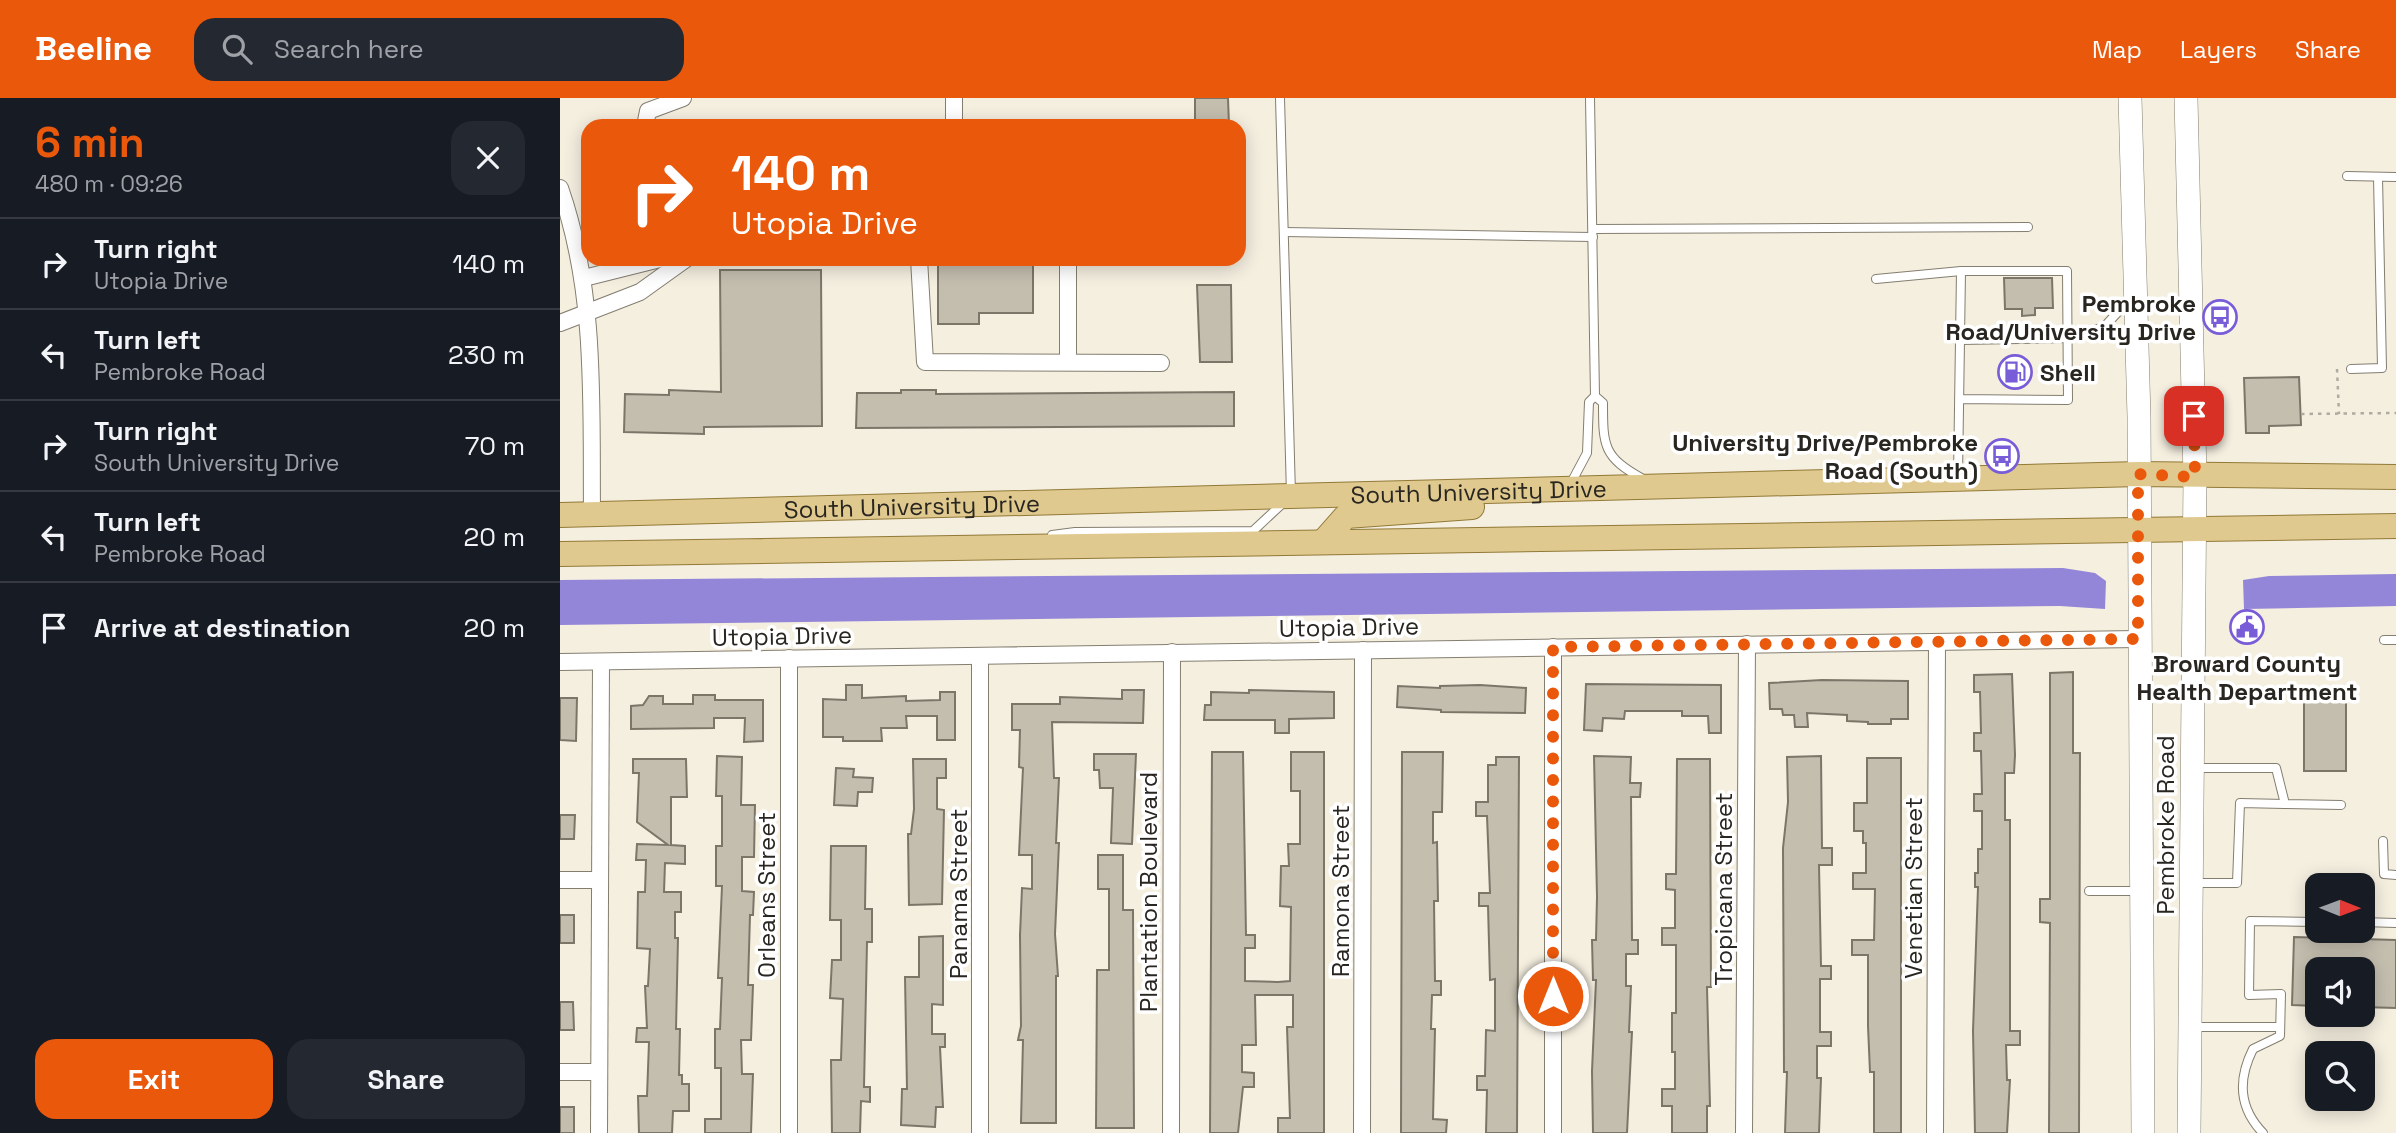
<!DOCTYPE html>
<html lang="en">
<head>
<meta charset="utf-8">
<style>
	body { margin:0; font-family:"Space Grotesk",sans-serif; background:#242831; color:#f1f3f6; height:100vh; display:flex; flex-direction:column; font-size:26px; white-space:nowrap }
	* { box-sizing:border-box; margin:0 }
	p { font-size:23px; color:#9ea1a6 }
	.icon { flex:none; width:38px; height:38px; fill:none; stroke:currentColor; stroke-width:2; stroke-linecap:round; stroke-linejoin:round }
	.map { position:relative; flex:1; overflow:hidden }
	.drawer { display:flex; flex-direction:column; background:#171b24; width:560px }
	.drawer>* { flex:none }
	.hud { position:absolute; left:21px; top:21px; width:665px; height:147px; border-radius:21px; box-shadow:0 4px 18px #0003; background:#ea580c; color:#fff; overflow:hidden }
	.needle { width:46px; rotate:91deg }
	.buttons { position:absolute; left:1745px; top:775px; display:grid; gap:14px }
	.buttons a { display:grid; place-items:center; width:70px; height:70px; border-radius:14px; background:#171b24; box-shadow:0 4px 18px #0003; font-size:35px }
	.pin { position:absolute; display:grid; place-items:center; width:60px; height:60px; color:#fff; margin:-30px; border-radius:14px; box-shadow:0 4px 10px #0006 }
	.me { position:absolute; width:77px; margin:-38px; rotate:0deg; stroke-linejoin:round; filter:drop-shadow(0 0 5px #0008) }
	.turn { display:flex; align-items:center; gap:24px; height:147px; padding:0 35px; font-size:32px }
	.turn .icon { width:91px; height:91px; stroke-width:2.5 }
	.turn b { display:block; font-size:49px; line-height:60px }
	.round { display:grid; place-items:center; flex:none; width:74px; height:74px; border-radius:21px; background:#242831 }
	.overview { display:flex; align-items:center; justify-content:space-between; height:119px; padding:0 35px }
	h1 { font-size:42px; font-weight:700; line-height:52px; color:#ea580c }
	.action { display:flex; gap:14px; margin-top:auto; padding:14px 35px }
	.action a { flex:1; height:80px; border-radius:21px; background:#ea580c; color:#fff; font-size:28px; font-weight:700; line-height:80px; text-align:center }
	.action a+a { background:#242831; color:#f1f3f6 }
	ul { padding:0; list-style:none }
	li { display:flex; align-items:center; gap:21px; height:91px; padding:0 35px; border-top:2px solid #363941 }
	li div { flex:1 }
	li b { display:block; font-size:26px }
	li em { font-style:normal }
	header { display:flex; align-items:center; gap:42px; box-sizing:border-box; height:98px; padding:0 35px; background:#ea580c; color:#fff }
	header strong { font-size:33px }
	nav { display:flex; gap:38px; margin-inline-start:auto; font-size:24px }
	.search { width:490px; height:63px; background:#242831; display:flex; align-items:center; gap:18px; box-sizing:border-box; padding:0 24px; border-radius:21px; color:#9ea1a6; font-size:26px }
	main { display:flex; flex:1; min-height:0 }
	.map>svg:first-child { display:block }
</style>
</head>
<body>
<header>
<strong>Beeline</strong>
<div class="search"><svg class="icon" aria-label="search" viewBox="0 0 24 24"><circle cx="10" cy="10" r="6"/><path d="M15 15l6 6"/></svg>Search here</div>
<nav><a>Map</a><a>Layers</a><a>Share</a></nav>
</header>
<main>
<section class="drawer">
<div class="overview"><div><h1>6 min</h1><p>480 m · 09:26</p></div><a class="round"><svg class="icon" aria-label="close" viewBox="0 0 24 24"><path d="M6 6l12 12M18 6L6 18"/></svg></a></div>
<ul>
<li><svg class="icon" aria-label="right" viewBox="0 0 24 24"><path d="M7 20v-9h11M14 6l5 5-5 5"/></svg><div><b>Turn right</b><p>Utopia Drive</p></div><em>140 m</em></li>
<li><svg class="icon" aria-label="left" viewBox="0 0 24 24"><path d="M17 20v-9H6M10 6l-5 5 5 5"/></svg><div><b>Turn left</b><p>Pembroke Road</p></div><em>230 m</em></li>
<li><svg class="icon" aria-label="right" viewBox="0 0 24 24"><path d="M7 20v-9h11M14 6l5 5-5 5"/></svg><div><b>Turn right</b><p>South University Drive</p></div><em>70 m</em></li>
<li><svg class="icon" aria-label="left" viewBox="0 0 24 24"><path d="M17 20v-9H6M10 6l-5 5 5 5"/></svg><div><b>Turn left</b><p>Pembroke Road</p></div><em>20 m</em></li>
<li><svg class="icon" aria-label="arrive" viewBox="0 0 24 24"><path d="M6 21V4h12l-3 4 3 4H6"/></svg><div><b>Arrive at destination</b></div><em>20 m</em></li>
</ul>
<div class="action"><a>Exit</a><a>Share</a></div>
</section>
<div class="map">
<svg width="1836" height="1035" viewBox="0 0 1836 1035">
	<rect width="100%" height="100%" fill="#f5efe0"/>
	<!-- water -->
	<g fill="#9385d8">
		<path d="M1503 470 1535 475 1546 483 1545 511 1500 508 0 527V482Z"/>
		<path d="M1836 476V508L1684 511 1683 482 1709 478Z"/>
	</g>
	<!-- building -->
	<g fill="#c4beaf" stroke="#7c7669" stroke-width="2">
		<path d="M635 0H668L669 28H635Z"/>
		<path d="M378 161H473V215H419V226H378Z"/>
		<path d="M160 172H261L262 328 144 329V336L64 334 65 296 109 297V292L161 294Z"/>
		<path d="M1444 180H1492L1493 210H1475V217L1462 218V211H1445Z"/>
		<path d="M637 187H671L672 264H640Z"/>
		<path d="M1739 279 1741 327 1709 328V335H1686L1684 280Z"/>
		<path d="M341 292H376V296L674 294V328L296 330 297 295H341Z"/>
		<path d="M1513 574V655H1520L1519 1035H1489L1490 825 1480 824V801H1490V575Z"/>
		<path d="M1452 576 1455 657 1454 675H1445V722H1450V933H1460V947H1446L1447 982H1450L1447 1035H1415L1413 933 1418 789H1415V775H1418V751H1422V713H1414V696H1422L1421 653H1414V635H1421L1420 594H1414V577Z"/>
		<path d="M1262 582 1348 583V621H1331V626H1308V624L1287 623V617L1247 615 1248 629H1235L1234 617H1223L1222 611H1210L1209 585Z"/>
		<path d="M1026 586 1161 587V635H1149L1148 618H1122V613H1065L1064 621 1043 620 1042 633 1024 632Z"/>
		<path d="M286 587H302V600L346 598V603L380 602V594H395V642H377V618H346L347 630H321L322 643H283V639H263V601L286 602Z"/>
		<path d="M920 587 966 590 965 615 881 614V612L837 609 838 588 880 590V588Z"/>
		<path d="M562 592H584L583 625 492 624 494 680H499L496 745H499L495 836 498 878H496V1025H461L463 942H458L461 928 460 837 462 790 472 791V757H459L463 670 459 669 460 632H452V606H500V599L562 601Z"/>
		<path d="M689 592 774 594V620L729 621V635H715V622H644L645 607H651V594L689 595Z"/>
		<rect x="1744" y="595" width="42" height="78"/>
		<path d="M133 597H155V602H203V643L184 644 185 620H154V630L71 631V608L83 607 89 598H103V606H133Z"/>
		<path d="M0 600H17L16 643 0 642Z"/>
		<path d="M652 654H683L686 837H695V850H685V883L718 884 730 883 731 809 720 808 721 768H729L728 746H740V693H731V654H764V1035H718V1020H730L727 929H733V897H695L696 947H682V974L694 975V989H683L678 1035H650Z"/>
		<path d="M842 654H883L882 714H873V745L877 744 878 803H874L875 883H881V897H872L871 931H875L873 1021 887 1022 886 1035H841Z"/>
		<path d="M534 656H576L572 746 551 745 553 690H540L539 672H534Z"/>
		<path d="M157 658 182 659 181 707H195L194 759H182V793L194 794 193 817H190L188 887H193L191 942H181L182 976H193L191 1035H145V1021H161V970H155V931H160L162 880H158L162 788H156V748H162V698H156Z"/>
		<path d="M1034 658 1071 659 1070 685H1081L1080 699H1071L1072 842H1078V856H1066V888H1071L1069 934H1072L1067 1035H1033L1032 973 1036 882H1033L1032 842H1036L1037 799Z"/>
		<path d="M1261 658 1262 750H1272V767H1259L1261 868H1271V881H1260V934H1271V948H1257V980H1261L1259 1035H1225L1227 974H1224L1223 750 1228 704 1227 659Z"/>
		<path d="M936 659H959L957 1035H926L927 992H917V978H925L926 932 935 933V881L930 882 928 808H919V795H930L927 718H916V704H928V667H936Z"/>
		<path d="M1307 660H1341V1035H1314V974H1310L1308 928V857H1292V842H1314L1315 791H1293V775H1306V745H1303V733H1294V705H1307Z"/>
		<path d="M73 661H126L127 699H111V747L125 748V766L105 765 104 794H121V814H115V840H118L116 931H120L119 977H122V986H129V1013H113L112 1035H79L78 998H87L89 944H76L77 930H87L85 888H88L90 851 77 850 78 794H85L86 762H76L77 746 108 747 77 724 79 675H73Z"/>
		<path d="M353 661H386V680H377V711L384 712 382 806 349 807 348 736H351L354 711Z"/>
		<path d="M1117 661H1150L1151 889H1147L1150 1008H1147V1035H1112V1008H1102V991H1115V954H1112V915H1116V847H1102V830H1115V792L1106 791V776H1116Z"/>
		<path d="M276 670 294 671 293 679 313 680 312 694H298L297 708 274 707Z"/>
		<path d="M0 717H15L14 741H0Z"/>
		<path d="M271 748H306L305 811H312V844H307L304 989H310V1004L301 1003 300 1035H272L271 962H281L283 901 270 900 272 862H281V822H270Z"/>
		<path d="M538 757H563V812H573L574 1030H536L537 872H549V791H538Z"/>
		<rect x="0" y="817" width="14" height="28"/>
		<path d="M383 838V907L372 906V936H385V949H380L383 1009H376L375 1029 341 1027 342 991H347L345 879H359V839Z"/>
		<path d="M1734 839 1836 842V910L1802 909V872H1757V908L1732 907Z"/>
		<path d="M0 904H13L14 932H0Z"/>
		<rect x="0" y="1009" width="14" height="26"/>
	</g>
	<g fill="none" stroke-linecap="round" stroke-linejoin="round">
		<!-- lane casing -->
		<g stroke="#847e70" stroke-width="10">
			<g id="lane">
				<path d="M720 0 731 396"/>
				<path d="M1787 78 1836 79"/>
				<path d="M1033 131 1468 129"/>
				<path d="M724 134 1033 139"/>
				<path d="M1316 181 1401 173"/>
				<path d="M1400 242 1509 240 1544 229 1571 200"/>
				<path d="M1791 271 1822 270 1818 79"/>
				<path d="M1035 298 1043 305C1043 348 1043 359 1083 381"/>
				<path d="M1398 378 1401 173H1507L1508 302 1399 301"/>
				<path d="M1011 385 1027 355 1029 304 1035 298 1030 0"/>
				<path d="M492 437 515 434 693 433 723 405"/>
				<path d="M1824 542H1836"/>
				<path d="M1635 670H1716L1725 706 1781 707"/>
				<path d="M1823 743 1824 776 1836 777"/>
				<path d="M1634 785H1677L1680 705 1725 706"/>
				<path d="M1529 793H1579"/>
				<path d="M1802 824 1836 825"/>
				<path d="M1632 929H1720"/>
				<path d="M1703 1035C1678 1009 1678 981 1693 951L1720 938 1721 896 1689 897 1690 823 1757 824"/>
			</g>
		</g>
		<!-- street casing -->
		<g stroke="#847e70" stroke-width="18">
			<g id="street">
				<path d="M394 0V28"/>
				<path d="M85 28 88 13 123 0"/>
				<path d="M0 90C37 196 31 306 32 417"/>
				<path d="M359 161 365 264 601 265"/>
				<path d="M24 180 100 161"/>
				<path d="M0 225 80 194 126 161"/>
				<path d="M508 263V161"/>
				<path d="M0 564 1578 541"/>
				<path d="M0 782H39"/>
				<path d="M0 974H39"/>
				<path d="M39 1035 41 564"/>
				<path d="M229 1035V560"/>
				<path d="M420 1035V558"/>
				<path d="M611 1035 612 554"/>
				<path d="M802 1035 803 552"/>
				<path d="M993 1035V549"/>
				<path d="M1184 1035 1187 546"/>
				<path d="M1375 1035 1377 545"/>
			</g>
		</g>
		<!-- secondary casing -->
		<g stroke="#847e70" stroke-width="24">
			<g id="secondary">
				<path d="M1570 0 1579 319 1583 1035"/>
				<path d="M1626 0 1635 379 1629 1035"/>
			</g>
		</g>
		<!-- primary casing -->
		<g stroke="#927937" stroke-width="26">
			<g id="primary">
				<path id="s1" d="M0 417 1579 376 1836 379"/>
				<path d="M763 444 786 418 912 409"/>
				<path d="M0 456 1836 428"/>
			</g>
		</g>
		<!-- path -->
		<g stroke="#b0aba0" stroke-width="2.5" stroke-dasharray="3.5 5" stroke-linecap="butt">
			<path d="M1777 271 1779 316"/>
			<path d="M1741 316 1836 315"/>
		</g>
		<!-- lane -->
		<use href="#lane" stroke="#fff" stroke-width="8"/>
		<!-- street -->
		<use href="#street" stroke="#fff" stroke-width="16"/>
		<!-- secondary -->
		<use href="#secondary" stroke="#fff" stroke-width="23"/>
		<!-- primary -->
		<use href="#primary" stroke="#dfc98e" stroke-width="24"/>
	</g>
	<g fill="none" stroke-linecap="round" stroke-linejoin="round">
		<!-- route -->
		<path stroke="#ea580c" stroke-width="12" stroke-dasharray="0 21.6" d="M993 898V549L1578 541V376L1635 379 1634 318"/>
	</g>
	<!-- icons -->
	<defs>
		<g id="bus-ring" transform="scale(1.75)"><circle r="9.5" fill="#fff" stroke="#795cd7" stroke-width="1.5"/><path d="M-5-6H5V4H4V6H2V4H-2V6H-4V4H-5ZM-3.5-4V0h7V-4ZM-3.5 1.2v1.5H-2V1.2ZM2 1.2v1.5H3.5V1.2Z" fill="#795cd7"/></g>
		<g id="fuel-ring" transform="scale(1.75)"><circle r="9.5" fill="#fff" stroke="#795cd7" stroke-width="1.5"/><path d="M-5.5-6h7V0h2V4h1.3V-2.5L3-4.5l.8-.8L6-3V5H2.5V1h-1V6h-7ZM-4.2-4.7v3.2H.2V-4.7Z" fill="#795cd7"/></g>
		<g id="civic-ring" transform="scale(1.75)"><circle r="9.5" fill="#fff" stroke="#795cd7" stroke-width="1.5"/><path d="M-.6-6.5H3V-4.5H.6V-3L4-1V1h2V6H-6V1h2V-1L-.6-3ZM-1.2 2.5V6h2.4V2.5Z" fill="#795cd7"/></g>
	</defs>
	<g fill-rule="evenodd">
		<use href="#bus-ring" x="1660" y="219"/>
		<use href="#fuel-ring" x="1455" y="274"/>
		<use href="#bus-ring" x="1442" y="358"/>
		<use href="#civic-ring" x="1687" y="529"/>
	</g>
	<g text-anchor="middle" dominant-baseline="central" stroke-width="7" stroke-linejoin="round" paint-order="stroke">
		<!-- poi labels -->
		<g font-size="24" font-weight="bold" fill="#292621" stroke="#fff" text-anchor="end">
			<text x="1636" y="205">Pembroke<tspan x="1636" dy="28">Road/University Drive</tspan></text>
			<text x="1480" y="274" text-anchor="start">Shell</text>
			<text x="1418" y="344">University Drive/Pembroke<tspan x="1418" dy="28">Road (South)</tspan></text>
			<text x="1687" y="565" text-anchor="middle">Broward County<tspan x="1687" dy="28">Health Department</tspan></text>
		</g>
		<!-- street labels -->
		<g font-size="24" fill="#292621" stroke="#fff">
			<text stroke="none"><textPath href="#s1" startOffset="919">South University Drive</textPath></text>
			<text stroke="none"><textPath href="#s1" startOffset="352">South University Drive</textPath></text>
			<text transform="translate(789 529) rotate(-1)">Utopia Drive</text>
			<text transform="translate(222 538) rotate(-1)">Utopia Drive</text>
			<text transform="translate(1605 727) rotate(-90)">Pembroke Road</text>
			<text transform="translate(1353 790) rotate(-90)">Venetian Street</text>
			<text transform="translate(1163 791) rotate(-90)">Tropicana Street</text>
			<text transform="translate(780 793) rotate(-90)">Ramona Street</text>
			<text transform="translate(588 794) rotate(-90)">Plantation Boulevard</text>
			<text transform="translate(398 796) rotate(-90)">Panama Street</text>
			<text transform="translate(206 797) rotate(-90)">Orleans Street</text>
		</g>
	</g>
</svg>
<div class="buttons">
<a><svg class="needle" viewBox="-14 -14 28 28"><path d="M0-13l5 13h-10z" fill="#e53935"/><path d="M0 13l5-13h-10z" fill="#9ea1a6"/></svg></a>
<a><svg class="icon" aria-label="sound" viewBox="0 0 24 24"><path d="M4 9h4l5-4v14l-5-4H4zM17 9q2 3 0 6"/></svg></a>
<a><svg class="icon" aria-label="search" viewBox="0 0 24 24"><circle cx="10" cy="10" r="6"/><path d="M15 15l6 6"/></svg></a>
</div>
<div class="pin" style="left:1634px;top:318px;background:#d93025"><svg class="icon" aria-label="arrive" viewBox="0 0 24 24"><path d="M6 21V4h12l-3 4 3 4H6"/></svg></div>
<svg class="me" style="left:993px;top:898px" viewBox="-20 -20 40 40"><circle r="17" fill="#ea580c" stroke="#fff" stroke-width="3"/><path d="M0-11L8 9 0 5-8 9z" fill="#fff"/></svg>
<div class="hud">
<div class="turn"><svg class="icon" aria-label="right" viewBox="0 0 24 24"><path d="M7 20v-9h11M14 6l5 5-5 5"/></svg><div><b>140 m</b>Utopia Drive</div></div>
</div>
</div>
</main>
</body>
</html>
